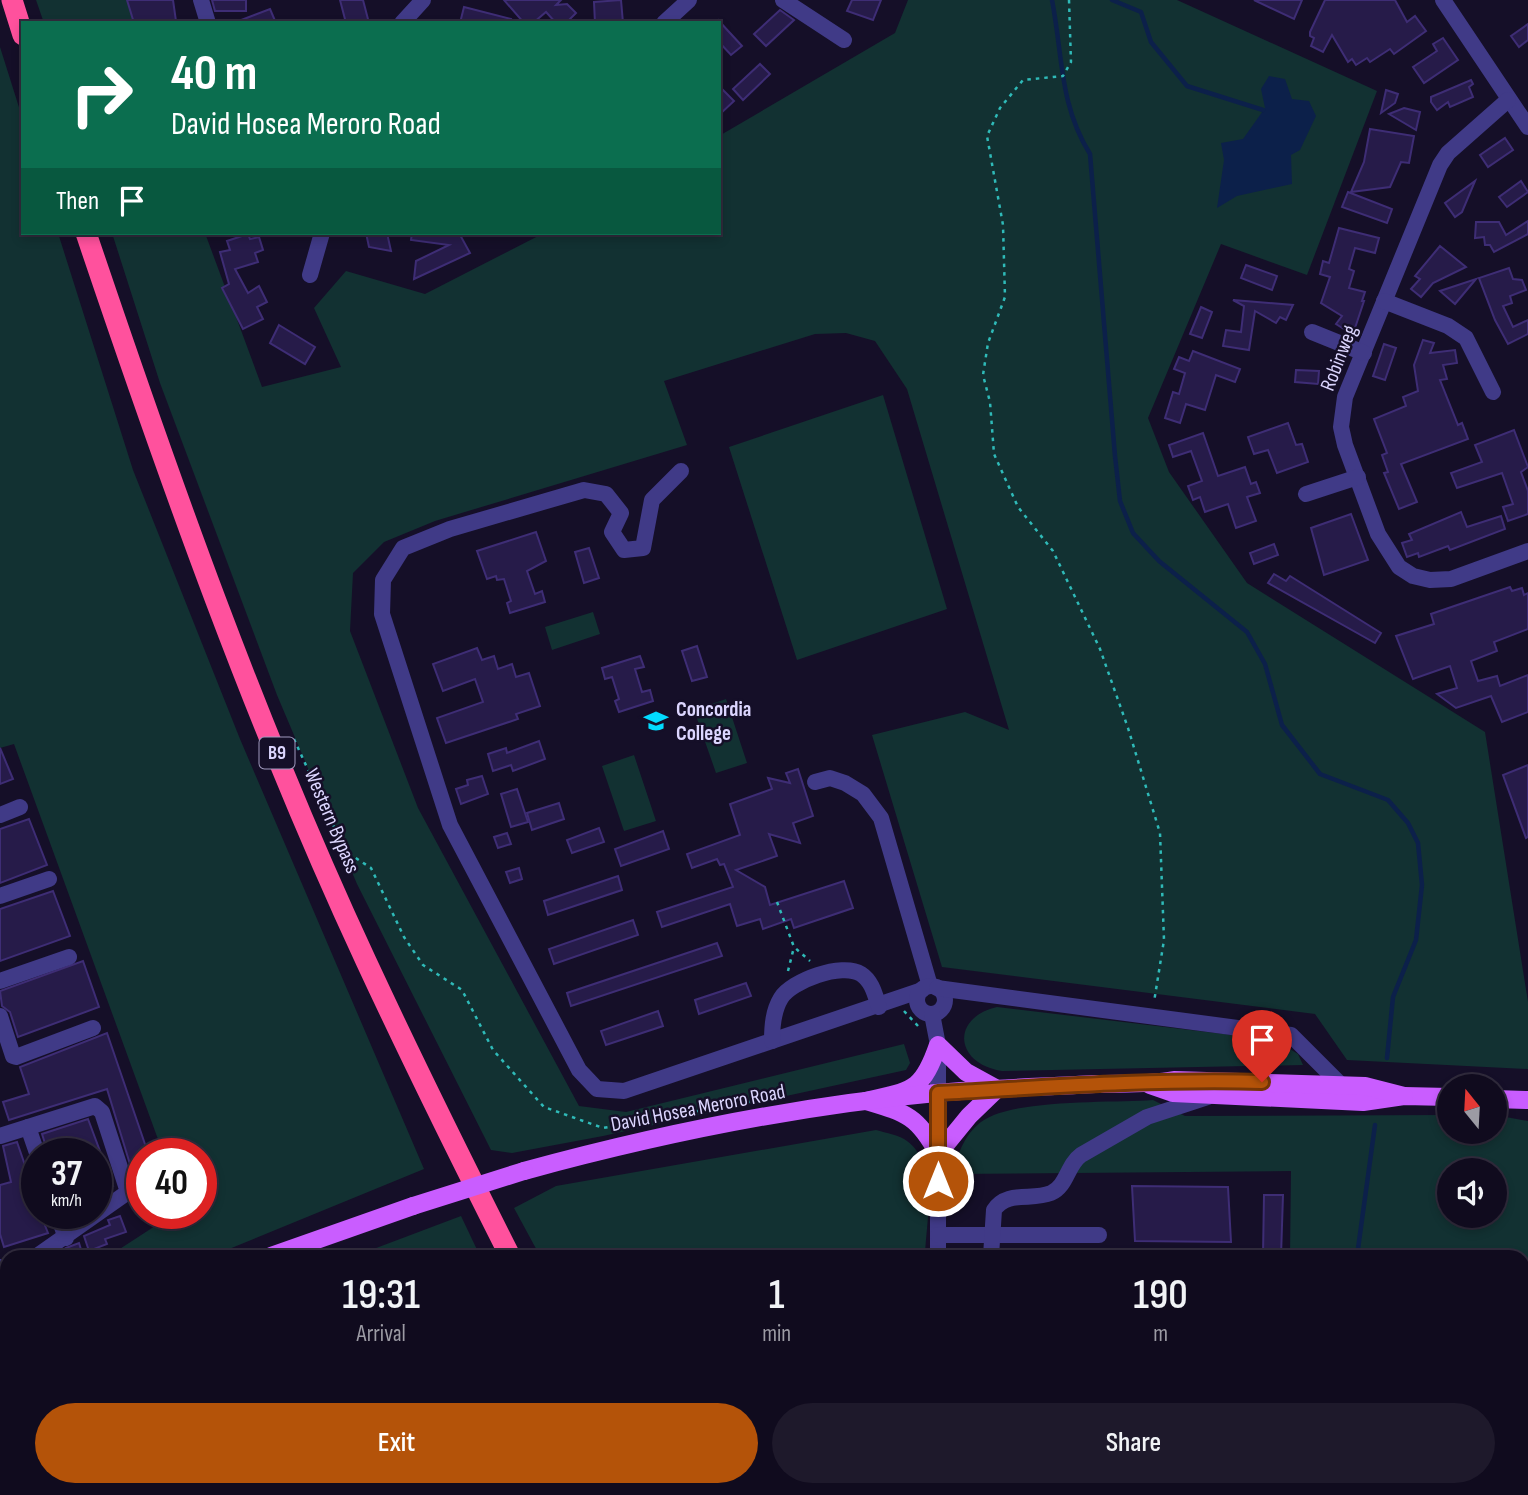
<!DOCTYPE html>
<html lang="en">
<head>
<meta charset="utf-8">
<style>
	body { margin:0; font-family:"Sofia Sans Condensed",sans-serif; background:#1e192b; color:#f1f3f6; height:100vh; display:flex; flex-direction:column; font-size:26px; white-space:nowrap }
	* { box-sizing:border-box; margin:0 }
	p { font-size:23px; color:#9c9ba4 }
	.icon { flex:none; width:38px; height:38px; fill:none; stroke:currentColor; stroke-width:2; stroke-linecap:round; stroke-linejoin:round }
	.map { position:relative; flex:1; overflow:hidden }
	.details { position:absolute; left:0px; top:1250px; width:1530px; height:247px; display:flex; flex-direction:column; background:#100b1e; border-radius:21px 21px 0 0; box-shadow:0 4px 10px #0003,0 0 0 2px #302b3c }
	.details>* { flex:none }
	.banner { position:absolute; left:21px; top:21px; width:700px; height:214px; border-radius:0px; box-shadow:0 4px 10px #0003,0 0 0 2px #302b3c; background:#0b6e4f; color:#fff; overflow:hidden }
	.needle { width:46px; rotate:342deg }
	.buttons { position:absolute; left:1437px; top:1074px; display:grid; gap:14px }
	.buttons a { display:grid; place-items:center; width:70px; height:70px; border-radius:50%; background:#100b1e; box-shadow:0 4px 10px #0003,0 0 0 2px #302b3c; font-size:35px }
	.speed { position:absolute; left:21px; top:1138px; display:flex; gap:14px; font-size:35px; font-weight:700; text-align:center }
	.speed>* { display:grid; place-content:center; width:91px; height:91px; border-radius:50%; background:#100b1e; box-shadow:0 4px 10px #0003,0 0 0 2px #302b3c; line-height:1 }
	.speed small { font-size:18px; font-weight:400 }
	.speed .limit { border:10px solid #d22; background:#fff; color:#111 }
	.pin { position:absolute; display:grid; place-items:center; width:60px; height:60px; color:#fff; margin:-72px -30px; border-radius:50% 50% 50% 0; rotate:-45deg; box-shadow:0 0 7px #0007 }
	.pin .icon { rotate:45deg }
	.me { position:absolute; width:77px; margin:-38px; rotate:0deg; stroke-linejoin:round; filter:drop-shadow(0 0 5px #0008) }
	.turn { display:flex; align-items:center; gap:24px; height:147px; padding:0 35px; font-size:32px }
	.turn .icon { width:91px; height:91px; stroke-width:2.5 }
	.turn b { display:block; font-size:49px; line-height:60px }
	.then { display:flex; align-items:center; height:66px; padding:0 35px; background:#0003; gap:14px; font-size:26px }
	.eta { display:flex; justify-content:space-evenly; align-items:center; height:119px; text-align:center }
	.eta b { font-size:42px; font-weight:600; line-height:49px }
	.cta { display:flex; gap:14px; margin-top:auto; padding:14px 35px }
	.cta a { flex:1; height:80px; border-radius:42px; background:#b45309; color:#fff; font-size:28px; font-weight:600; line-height:80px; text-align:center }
	.cta a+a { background:#1e192b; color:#f1f3f6 }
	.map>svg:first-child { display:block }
</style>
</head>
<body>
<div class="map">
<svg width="1528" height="1495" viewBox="0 0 1528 1495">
	<rect width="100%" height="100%" fill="#150f28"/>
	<!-- green -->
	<g fill="#123132" fill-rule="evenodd">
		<path d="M36 0H128L135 23H44Z"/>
		<path d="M908 0H1177L1377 91 1307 275 1221 244 1148 418 1169 472 1247 583 1485 732 1528 1002V1069L1347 1060 1315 1014 942 967 872 735 965 712 1009 730 907 389 875 341 846 333 815 334 664 381 687 445 435 521 384 542 353 573 350 631 418 808 579 1106 626 1112 904 1044 910 1063 906 1070 603 1136 512 1153 491 1150 357 884 277 695 160 383 112 233H205L262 387 341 367 314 308 346 271 425 294 544 233H719V136L895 33Z"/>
		<path d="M0 47 23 120V233H58L133 470 240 739 424 1169 212 1256H109L175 1213H201V1153H163L14 744 0 748Z"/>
		<path d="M883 395 947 609 797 660 729 447Z"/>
		<path d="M593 612 600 634 552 650 545 627Z"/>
		<path d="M726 699 747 763 716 773 694 710Z"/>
		<path d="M634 755 656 821 624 831 602 766Z"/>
		<path d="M997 1007 1275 1040 1298 1054 1303 1065 1002 1071C955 1064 950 1018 997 1007Z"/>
		<path d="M1153 1100 1185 1116 1449 1115V1132H1494L1495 1115 1528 1121V1495H1345L1342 1489H1522V1256H1290L1291 1171 952 1174C958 1154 965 1132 984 1120 1016 1099 1112 1103 1153 1100ZM1449 1171H1494V1216H1449Z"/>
		<path d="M876 1130C886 1133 900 1135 907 1141 940 1166 926 1220 925 1256H540L514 1208 556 1186Z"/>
		<path d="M461 1216 480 1256H355Z"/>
		<path d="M7 1315V1341L0 1344V1318Z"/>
		<path d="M287 1489H590L593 1495H286Z"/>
		<path d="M659 1489H861V1495H662Z"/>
	</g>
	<!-- water -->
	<path fill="#0c204a" d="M1269 76 1285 79 1292 99 1309 101 1316 116 1300 150 1291 155 1292 184 1237 196 1217 208 1224 160 1221 143 1243 139 1265 108 1261 89Z"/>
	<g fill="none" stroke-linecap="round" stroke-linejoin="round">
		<!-- stream -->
		<g stroke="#0c204a" stroke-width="4.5">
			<path d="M1052 0C1063 56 1059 104 1090 154L1115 456 1120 501 1133 533 1159 561 1247 632 1265 664 1282 725 1320 774 1388 800 1408 823 1418 843 1422 885 1416 940 1393 997 1387 1058"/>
			<path d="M1112 0 1141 12 1151 42 1187 86 1263 110"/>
			<path d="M1357 1256 1375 1125"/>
			<path d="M1476 1489 1478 1495"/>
		</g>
	</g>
	<!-- building -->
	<g fill="#261b49" stroke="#3e2d75" stroke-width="2">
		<path d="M127 0H173L176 21 134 23Z"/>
		<path d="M212 0H246V11H215Z"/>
		<path d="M340 0H363L369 23H346Z"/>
		<path d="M504 0H561L556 5 567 4 576 13 566 23H556L546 12 533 23H524Z"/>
		<path d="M621 0 623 23H595L594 2Z"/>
		<path d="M852 0H881L873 20 847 11Z"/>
		<path d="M1254 0H1302L1294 19Z"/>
		<path d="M1325 0H1395L1407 22 1415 16 1426 31 1394 54 1390 49 1370 62 1367 58 1356 65 1352 59 1348 62 1332 35 1323 52 1311 46 1314 38 1310 36V32Z"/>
		<path d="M464 7 511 19 510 23H460Z"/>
		<path d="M270 9 276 23H236V22Z"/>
		<path d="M780 10 794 20 766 46 754 34Z"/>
		<path d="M719 21 742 46 731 55 719 42Z"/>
		<path d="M1528 24V40L1519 47 1511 36Z"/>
		<path d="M1443 38 1458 60 1424 83 1413 67 1437 51 1433 44Z"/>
		<path d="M760 64 770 74 743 100 733 89Z"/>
		<path d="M1471 80 1473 84 1469 87 1473 97 1450 107 1448 102 1437 110 1431 102V97Z"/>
		<path d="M719 86 734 101 719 115Z"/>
		<path d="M1386 90 1398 94 1395 103 1381 113Z"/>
		<path d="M1404 108 1420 112 1416 130 1389 114Z"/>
		<path d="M1370 129 1414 136 1409 163 1401 162 1390 187 1351 192 1364 162Z"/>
		<path d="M1505 138 1513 150 1488 167 1480 155Z"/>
		<path d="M1475 181 1462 212 1455 217 1445 203Z"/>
		<path d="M1521 181 1528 192 1507 207 1499 197Z"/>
		<path d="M1348 192 1392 209 1387 223 1342 207Z"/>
		<path d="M1528 221V234L1494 252 1490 245H1485L1484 237 1475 238 1476 222H1499L1506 235Z"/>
		<path d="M1339 228 1379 238 1375 253 1355 248 1349 269 1354 271 1349 288 1365 292 1362 301H1364L1355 328 1347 331 1336 324 1342 316 1321 303 1330 277 1320 274 1323 261 1329 263Z"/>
		<path d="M366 233H387L391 251 369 247Z"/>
		<path d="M412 233H459L470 253 414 279 416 261 449 245 411 240Z"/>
		<path d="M248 234 250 239 259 237 263 250 255 253 258 262 235 269 248 293 259 286 267 302 257 307 263 319 243 329 222 288 229 284 220 252 230 250 227 241Z"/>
		<path d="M1440 246 1466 267 1433 283 1421 297 1411 289 1420 279 1415 276Z"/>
		<path d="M1246 265 1277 276 1272 290 1241 278Z"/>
		<path d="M1509 268 1513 279 1522 280 1526 290 1510 296 1512 303 1503 306 1513 327 1528 320V334L1508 344 1495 320 1479 278Z"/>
		<path d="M1476 279 1455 304 1440 291Z"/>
		<path d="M1233 300 1293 305 1286 320 1280 317 1276 323 1255 311 1249 350 1223 346 1226 330 1241 332 1244 306Z"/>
		<path d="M1201 307 1212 312 1202 338 1190 334Z"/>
		<path d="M279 325 315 347 305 364 270 343Z"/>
		<path d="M1423 340 1434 343 1430 353 1455 350 1457 363 1443 365 1447 379 1440 380 1458 425 1462 423 1468 439 1401 464 1417 502 1399 509 1384 473 1388 472 1382 455 1387 453 1374 419 1406 406 1403 397 1418 391 1414 365Z"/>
		<path d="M1384 344 1396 348 1385 380 1373 376Z"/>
		<path d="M1193 351 1240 369 1235 382 1216 375 1205 410 1186 404 1180 423 1165 418 1173 392 1179 394 1185 373 1174 369 1179 357 1189 361Z"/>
		<path d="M1296 370 1319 371 1318 384 1295 382Z"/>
		<path d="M1288 423 1296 445 1302 444 1308 462 1277 473 1268 450 1254 454 1248 437Z"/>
		<path d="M1514 430 1528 467 1521 472 1528 491V514L1508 521 1503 507 1513 504 1502 473 1457 488 1451 473 1482 462 1475 445Z"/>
		<path d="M1203 433 1218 476 1245 467 1251 484 1256 482 1260 493 1247 497 1256 521 1236 528 1228 504 1205 512 1200 497 1193 500 1188 486 1202 481 1191 451 1173 457 1169 445Z"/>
		<path d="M1461 512 1467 527 1501 516 1505 529 1450 550 1448 546 1419 557 1418 553 1407 557 1402 543 1412 540 1409 534Z"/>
		<path d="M1351 514 1368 560 1324 575 1311 528Z"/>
		<path d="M536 532 546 561 527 571 535 594 542 591 545 602 510 613 507 603 511 601 504 579 497 580 496 576 487 579 477 551Z"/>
		<path d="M1274 544 1278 555 1254 564 1250 553Z"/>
		<path d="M589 548 599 578 584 583 575 552Z"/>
		<path d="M1274 574 1286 581 1290 576 1381 633 1375 643 1268 583Z"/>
		<path d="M1510 587 1512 591 1522 588 1524 595 1528 593V629L1494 642 1497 651 1471 661 1478 681 1497 676 1500 686 1528 675V712L1502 722 1491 696 1456 708 1437 694 1457 688 1450 666 1413 679 1396 636 1434 624 1431 614Z"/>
		<path d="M697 646 707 677 692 681 682 651Z"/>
		<path d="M477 648 482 660 494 656 498 669 512 664 516 677 529 673 540 706 516 714 518 719 446 743 437 718 483 702 475 679 443 691 433 664Z"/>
		<path d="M640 656 644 667 635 669 642 692 650 690 653 701 619 712 615 701 619 699 612 677 605 679 602 668Z"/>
		<path d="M539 741 545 759 513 771 511 765 493 771 488 754 506 748 507 753Z"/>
		<path d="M0 748 13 779 0 784Z"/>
		<path d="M1528 765V837L1526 838 1503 775Z"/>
		<path d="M798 769 813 816 793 823 800 843 769 834 777 856 736 870 765 887 770 905 844 881 853 908 794 928 791 919 763 929 760 919 737 926 730 904 662 927 657 912 733 887 724 864 720 865 717 859 692 868 687 854 740 835 730 804 772 789 768 778 790 783 786 773Z"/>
		<path d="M482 776 488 794 461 804 456 789 468 785 467 780Z"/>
		<path d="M517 789 528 822 511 827 501 794Z"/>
		<path d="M559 803 564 819 532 830 527 813Z"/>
		<path d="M29 819 47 865 0 883V829Z"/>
		<path d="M599 828 604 842 572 853 567 840Z"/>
		<path d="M663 831 669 849 621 866 615 849Z"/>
		<path d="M507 833 511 844 498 848 494 837Z"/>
		<path d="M519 868 522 879 510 883 506 872Z"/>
		<path d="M618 876 622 890 548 915 544 901Z"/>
		<path d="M53 891 70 936 0 961V909Z"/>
		<path d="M633 920 638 935 554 964 549 949Z"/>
		<path d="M717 943 722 956 571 1006 567 993Z"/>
		<path d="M83 961 99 1007 18 1037 10 1012 2 1006 0 991Z"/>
		<path d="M746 983 751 996 699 1014 695 1000Z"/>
		<path d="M658 1011 663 1026 606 1045 601 1031Z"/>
		<path d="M107 1033 148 1153H142V1171L133 1174 107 1089 9 1120 3 1102 29 1094 20 1067Z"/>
		<path d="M88 1119 113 1186 96 1192V1153H48L42 1134Z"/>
		<path d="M17 1142 37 1200V1213H40L48 1233 4 1247 0 1234V1185L11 1182 3 1146Z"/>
		<path d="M1132 1186 1228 1187 1231 1242 1135 1241Z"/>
		<path d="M1264 1195H1283L1281 1256H1263Z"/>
		<path d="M120 1216 126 1232 105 1239 107 1244 89 1251 84 1236 110 1225 108 1220Z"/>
		<path d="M79 1243 83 1256H55L66 1248Z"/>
	</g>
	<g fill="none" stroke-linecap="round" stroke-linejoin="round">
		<!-- path -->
		<g stroke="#2fbab8" stroke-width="2.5" stroke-dasharray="3.5 5" stroke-linecap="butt">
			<path d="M1069 0 1071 62 1063 76 1023 80 1000 108 987 136 1003 225 1005 297 988 343 983 375 990 402 994 454 1018 507 1053 551 1100 649 1128 728 1160 833 1164 940 1154 1002"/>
			<path d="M294 739 345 851 371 868 404 937 423 965 462 990 493 1050 544 1107 603 1128 754 1101"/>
			<path d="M777 902 794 947 810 961"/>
			<path d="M788 971 794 947"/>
			<path d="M904 1011 918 1026"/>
			<path d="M290 1495 295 1489"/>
		</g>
		<!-- minor -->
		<g stroke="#403a87" stroke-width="16">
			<path d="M201 0 208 23"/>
			<path d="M783 0 844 40"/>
			<path d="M1443 0 1528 127"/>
			<path d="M402 23 423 0"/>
			<path d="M664 23 689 0"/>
			<path d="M1508 100 1448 153 1440 165 1345 397 1341 427 1345 445 1378 534 1399 567 1413 576 1430 580 1451 579 1528 551"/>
			<path d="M310 275 322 233"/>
			<path d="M1384 301 1448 326 1466 338 1493 392"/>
			<path d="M1312 332 1364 353"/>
			<path d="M681 471 652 500 643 548 624 550 612 532 621 513 606 494 584 490 450 529 403 548 383 580 382 614 450 825 579 1070 597 1089 624 1091 922 990"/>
			<path d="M1306 494 1358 477"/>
			<path d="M815 782 830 778 845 783 863 794 881 818 930 986"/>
			<path d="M0 815 20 807"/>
			<path d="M0 896 49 879"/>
			<path d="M0 981 69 957"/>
			<circle cx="931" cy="1000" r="14"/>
			<path d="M937 988 1291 1035 1341 1085"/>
			<path d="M932 1014 938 1045V1256"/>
			<path d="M0 1016 13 1056 16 1057 93 1028"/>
			<path d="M772 1041C772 1026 773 1011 781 998 791 981 842 962 861 974 872 981 875 995 879 1007"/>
			<path d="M28 1127 37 1153"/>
			<path d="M0 1136 95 1106 102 1112 128 1192 37 1256"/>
			<path d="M57 1213 66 1238"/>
			<path d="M938 1235H1099"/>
			<path d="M991 1256 994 1210C1007 1190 1032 1201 1051 1193 1067 1186 1067 1165 1081 1155L1147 1117 1208 1097"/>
			<path d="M0 1267 7 1271"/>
			<path d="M0 1417 7 1411"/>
			<path d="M940 1489V1495"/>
			<path d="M1048 1495 1055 1489"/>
		</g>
		<!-- major -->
		<g stroke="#c95dff" stroke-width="18">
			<path d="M938 1045 966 1072 997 1089 969 1116 938 1154C918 1116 906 1113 866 1101 912 1090 922 1092 938 1045Z"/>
			<path d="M1150 1085 1173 1093 1363 1102 1404 1096 1449 1097"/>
			<path d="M1494 1099 1528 1100"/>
			<path d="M524 1171C659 1134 796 1106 936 1093 989 1088 1042 1087 1095 1084 1122 1083 1148 1085 1174 1080L1365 1086 1404 1096"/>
			<path d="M271 1256 413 1206"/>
			<path d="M0 1370 7 1366"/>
		</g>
		<!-- highway -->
		<g stroke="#ff519d" stroke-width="21">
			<path d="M12 0 23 35"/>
			<path d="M86 233C169 479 256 725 366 961 412 1060 461 1159 510 1256"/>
			<path d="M635 1489 638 1495"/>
		</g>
		<!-- major-bridge -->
		<path stroke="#c95dff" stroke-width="18" d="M413 1206 524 1171"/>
	</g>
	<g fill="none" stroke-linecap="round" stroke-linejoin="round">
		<!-- route casing -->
		<g stroke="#753606" stroke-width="18">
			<path id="route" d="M938 1181V1093C1046 1087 1154 1079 1262 1082"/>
		</g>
		<!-- route -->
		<use href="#route" stroke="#b45309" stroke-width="12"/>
	</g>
	<!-- icons -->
	<defs>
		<g id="school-bare" transform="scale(1.89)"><path d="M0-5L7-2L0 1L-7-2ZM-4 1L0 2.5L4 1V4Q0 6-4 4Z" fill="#02dbff" stroke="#150f28" stroke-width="2.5" paint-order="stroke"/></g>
	</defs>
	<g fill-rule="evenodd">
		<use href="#school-bare" x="656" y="721"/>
	</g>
	<g text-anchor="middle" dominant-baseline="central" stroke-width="5" stroke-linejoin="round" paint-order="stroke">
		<!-- shield labels -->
		<rect fill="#150f28" stroke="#a09abe" stroke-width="2" x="259.5" y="737.5" width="35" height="31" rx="5"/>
		<g font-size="19" font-weight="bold" fill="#dcd6ff">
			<text x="277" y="753">B9</text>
		</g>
		<!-- street labels -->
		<g font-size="21" fill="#dcd6ff" stroke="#150f28">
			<text transform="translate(1339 358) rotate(-69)">Robinweg</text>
			<text transform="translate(332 821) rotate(67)">Western Bypass</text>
			<text transform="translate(698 1108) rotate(-11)">David Hosea Meroro Road</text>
		</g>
		<!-- poi labels -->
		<g font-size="21" font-weight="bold" fill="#dcd6ff" stroke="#150f28" text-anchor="start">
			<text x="676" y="709">Concordia<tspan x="676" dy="24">College</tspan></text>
		</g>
	</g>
</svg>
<div class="buttons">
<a><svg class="needle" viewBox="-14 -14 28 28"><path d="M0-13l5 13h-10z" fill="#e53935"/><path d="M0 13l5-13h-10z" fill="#9c9ba4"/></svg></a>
<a><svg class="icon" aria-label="sound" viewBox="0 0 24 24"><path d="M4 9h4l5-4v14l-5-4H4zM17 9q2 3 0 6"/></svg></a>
</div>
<div class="speed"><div>37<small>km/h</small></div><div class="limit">40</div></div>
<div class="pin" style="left:1262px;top:1082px;background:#d93025"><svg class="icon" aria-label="arrive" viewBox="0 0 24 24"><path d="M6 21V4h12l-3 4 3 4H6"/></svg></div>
<svg class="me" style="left:938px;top:1181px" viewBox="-20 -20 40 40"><circle r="17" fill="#b45309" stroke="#fff" stroke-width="3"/><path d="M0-11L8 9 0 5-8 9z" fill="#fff"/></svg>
<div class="banner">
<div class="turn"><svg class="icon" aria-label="right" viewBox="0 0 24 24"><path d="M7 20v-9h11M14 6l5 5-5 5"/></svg><div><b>40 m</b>David Hosea Meroro Road</div></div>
<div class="then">Then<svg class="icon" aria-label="arrive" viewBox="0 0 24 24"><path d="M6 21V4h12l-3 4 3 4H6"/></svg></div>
</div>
<section class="details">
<div class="eta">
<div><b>19:31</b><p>Arrival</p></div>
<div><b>1</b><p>min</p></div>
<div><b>190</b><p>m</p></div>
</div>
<div class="cta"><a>Exit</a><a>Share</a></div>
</section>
</div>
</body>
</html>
